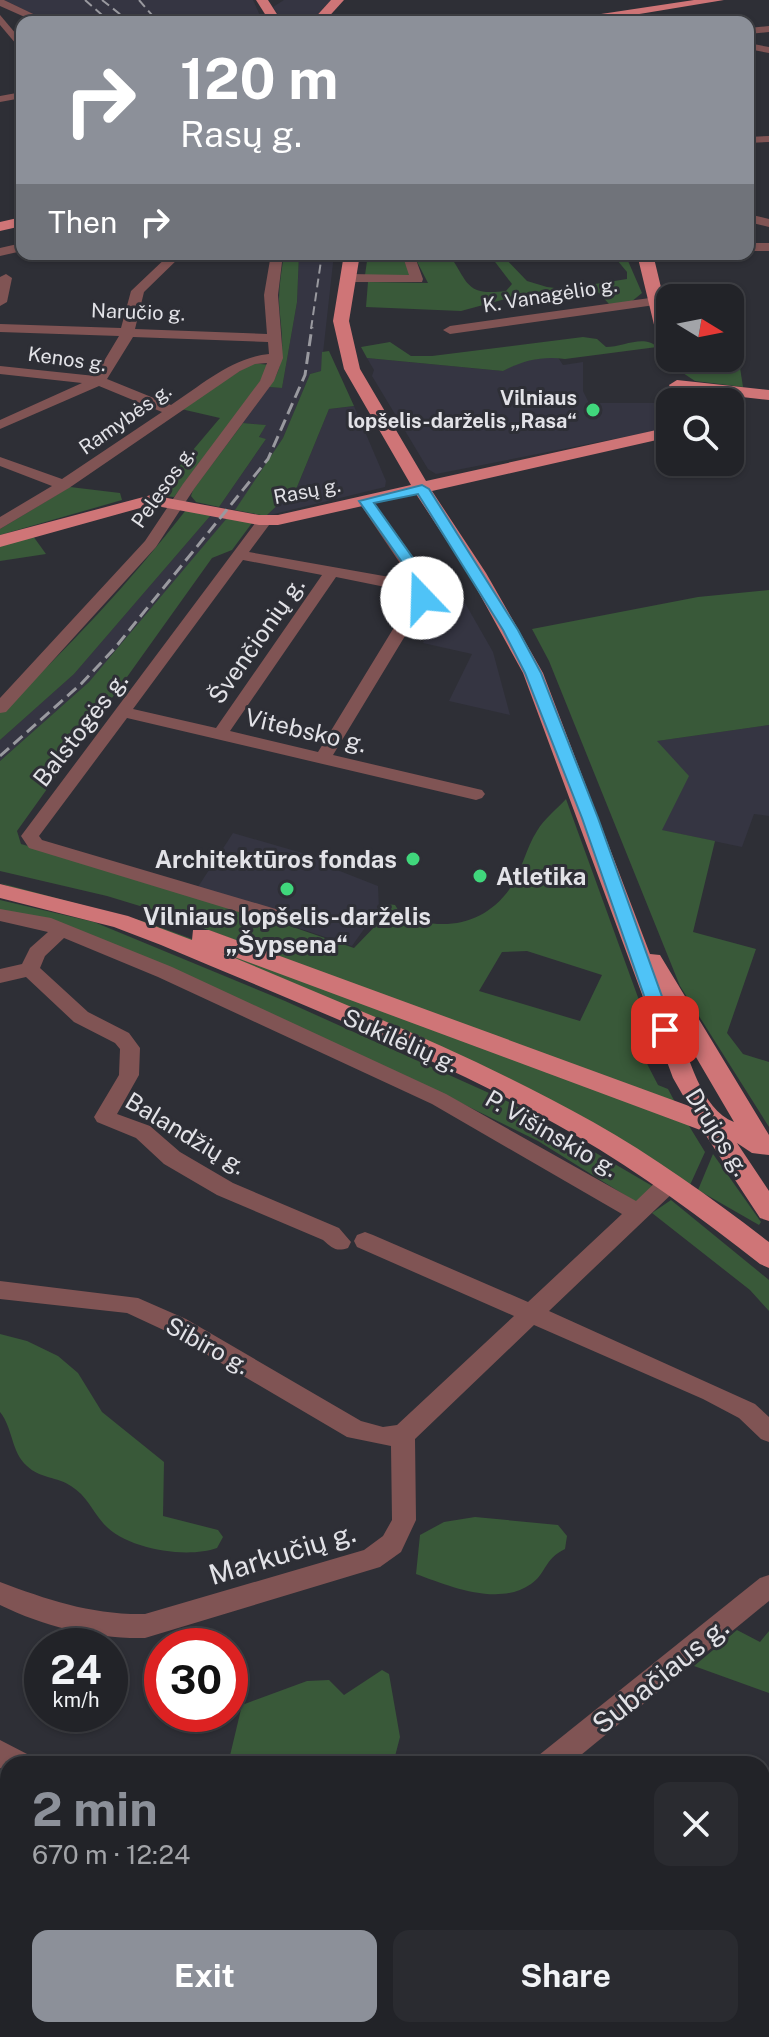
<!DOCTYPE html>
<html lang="en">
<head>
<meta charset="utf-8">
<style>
	body { margin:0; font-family:"Public Sans",sans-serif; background:#2a2b30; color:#f1f3f6; height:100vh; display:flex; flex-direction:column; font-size:30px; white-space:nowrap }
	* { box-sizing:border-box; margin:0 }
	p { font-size:26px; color:#a2a4a8 }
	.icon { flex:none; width:44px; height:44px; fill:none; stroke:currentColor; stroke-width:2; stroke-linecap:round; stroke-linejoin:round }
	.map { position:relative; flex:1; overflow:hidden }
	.drawer { position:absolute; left:0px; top:1756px; width:770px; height:282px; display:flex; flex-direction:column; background:#222328; border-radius:24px 24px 0 0; box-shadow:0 2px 6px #0004,0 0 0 2px #3f4045 }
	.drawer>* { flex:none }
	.top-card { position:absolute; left:16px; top:16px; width:738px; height:244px; border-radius:16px; box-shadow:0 2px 6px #0004,0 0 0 2px #3f4045; background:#8c9099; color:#fff; overflow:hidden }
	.needle { width:52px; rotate:100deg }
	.fabs { position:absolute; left:656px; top:284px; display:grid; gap:16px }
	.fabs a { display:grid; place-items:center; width:88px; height:88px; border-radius:16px; background:#222328; box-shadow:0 2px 6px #0004,0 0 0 2px #3f4045; font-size:40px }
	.speed { position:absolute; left:24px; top:1628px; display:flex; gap:16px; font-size:40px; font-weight:700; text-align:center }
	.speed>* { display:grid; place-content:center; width:104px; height:104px; border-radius:50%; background:#222328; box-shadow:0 2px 6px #0004,0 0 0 2px #3f4045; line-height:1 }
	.speed small { font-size:20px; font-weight:400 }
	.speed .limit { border:12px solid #d22; background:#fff; color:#111 }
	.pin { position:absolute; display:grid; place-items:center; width:68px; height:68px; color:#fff; margin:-34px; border-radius:16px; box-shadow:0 4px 12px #0006 }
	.me { position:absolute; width:88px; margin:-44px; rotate:339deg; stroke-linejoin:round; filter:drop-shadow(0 0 6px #0008) }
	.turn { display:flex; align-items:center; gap:28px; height:168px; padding:0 32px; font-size:36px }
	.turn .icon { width:104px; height:104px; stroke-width:2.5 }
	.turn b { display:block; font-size:56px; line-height:68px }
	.then { display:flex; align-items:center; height:76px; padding:0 32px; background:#0003; gap:16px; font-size:30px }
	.round { display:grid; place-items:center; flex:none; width:84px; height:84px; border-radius:16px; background:#2a2b30 }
	.summary { display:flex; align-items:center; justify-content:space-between; height:136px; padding:0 32px }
	h1 { font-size:48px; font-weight:700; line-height:60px; color:#8c9099 }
	.action { display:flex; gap:16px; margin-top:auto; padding:16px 32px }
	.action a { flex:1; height:92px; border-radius:16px; background:#8c9099; color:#fff; font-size:32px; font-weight:700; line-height:92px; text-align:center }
	.action a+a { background:#2a2b30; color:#f1f3f6 }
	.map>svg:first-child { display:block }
</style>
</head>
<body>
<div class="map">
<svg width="769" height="2037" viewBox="0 0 769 2037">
	<rect width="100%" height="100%" fill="#2e2f36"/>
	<!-- built -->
	<g fill="#353542">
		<path d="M4 0H253L263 22H50Z"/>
		<path d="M284 0H331L310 22H283L273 7Z"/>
		<path d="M299 254H334L321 371 310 374 283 438 244 499 235 510 219 507 266 439 259 438 265 425 243 423 269 387 282 388 297 302Z"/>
		<path d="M557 356 563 365 583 362V391L589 403H667L670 428 436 474 428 469 372 376 374 370 367 358 503 371 522 361Z"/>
		<path d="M354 406 386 481 385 487 266 516 297 487 329 409Z"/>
		<path d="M211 515 227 518 141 625 89 682 0 761V740L74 674Z"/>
		<path d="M440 597 465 603 493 652 510 715 449 701 472 654 423 643 429 632 420 629Z"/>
		<path d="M769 725V816L754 814 742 847 661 830 656 741Z"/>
		<path d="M233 833 316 857 328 863 327 866 378 886 379 908 352 946 194 893Z"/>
	</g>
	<!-- green -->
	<g fill="#395939" fill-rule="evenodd">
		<path d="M284 254H299L297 302 282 388 269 387C290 361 280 331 279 299 279 284 282 269 284 254Z"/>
		<path d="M368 254H401L411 276 365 275Z"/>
		<path d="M413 254H449C469 284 466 296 506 291L512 284 489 254H501L527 281 547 287 563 289 627 279V272L612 254H625L642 293 631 302 609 304 597 291 590 290 535 301 525 293 513 294V297L461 311 366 307 368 282 428 283Z"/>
		<path d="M583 337 597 339 606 347C623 347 644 334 657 347L565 359C543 356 524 360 503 371L367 358 361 347 390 342 411 356H432Z"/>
		<path d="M329 351 354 406 329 409 297 487 266 516 235 510 283 438 310 374 321 371 322 352Z"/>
		<path d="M681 358 739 361 743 387 695 381 680 371Z"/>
		<path d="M252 363 270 365 258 385 174 497 155 495 220 418 181 409Z"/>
		<path d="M243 423 266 425 259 437 266 439 219 507 196 502 191 496 193 490Z"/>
		<path d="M70 487 120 493 122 500 0 535V529Z"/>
		<path d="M186 510 211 515 74 674 0 740V712C67 650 130 582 186 510Z"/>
		<path d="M227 518 252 523 232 550 212 558 17 831 21 844 194 893 354 948 382 919 387 904 395 905 402 916C444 932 485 925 511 887 522 870 526 848 537 831 544 819 557 809 566 799L660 1058 648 1049 642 1054 658 1085 668 1089 676 1104 163 913 107 896 0 871V761L89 682ZM527 951 602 975 580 1021 479 991 502 952Z"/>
		<path d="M33 536 46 554 0 561V545Z"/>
		<path d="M769 590V725L657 741 689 776 662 830 715 841 693 932 756 949 727 1033 743 1054 769 1062V1127L680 986 549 661 532 629 698 597Z"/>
		<path d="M0 883 146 922 686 1121 705 1152 690 1185 370 1018Z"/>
		<path d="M0 900 94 922 285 1001 509 1102 654 1187 639 1204 538 1141 459 1102 221 994 0 912Z"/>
		<path d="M713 1154 761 1222 759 1225 698 1190Z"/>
		<path d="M671 1200 769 1280V1311L750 1290 652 1213Z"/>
		<path d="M0 1334 27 1341 58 1356 78 1373 102 1412 164 1462 163 1516 218 1530 223 1537 217 1548C186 1559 125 1549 103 1523 91 1509 87 1496 71 1486 58 1477 39 1478 27 1466 11 1452 13 1428 0 1412Z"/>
		<path d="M475 1517 558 1525 567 1536 565 1549C544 1559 546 1574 531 1584 498 1607 449 1586 416 1574L420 1535 444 1522Z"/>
		<path d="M737 1630 760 1642 769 1631V1693L694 1666Z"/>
		<path d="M382 1670 389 1674 400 1737 393 1764H228L242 1705 307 1681 329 1680 344 1695Z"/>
	</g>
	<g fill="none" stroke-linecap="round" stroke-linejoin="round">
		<!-- minor -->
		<g fill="#805454" fill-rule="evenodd">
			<path d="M0 0H4L50 22H36L0 6Z"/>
			<path d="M0 15 22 41V51L0 25Z"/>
			<path d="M564 19H598L603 22H559Z"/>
			<path d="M769 26V32L748 34V28Z"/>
			<path d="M748 43 769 47V53L748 49Z"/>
			<path d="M22 92V98L0 102V96Z"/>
			<path d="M769 136V142L748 143V137Z"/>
			<path d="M748 214 769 219V227L748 222Z"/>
			<path d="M22 243V251L0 256V248Z"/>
			<rect x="748" y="243" width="21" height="8"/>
			<path d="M170 254H183L144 292 135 329 267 334 264 295 271 254H283L278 295 283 358 274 381 194 489 156 547 6 712 0 713V698L145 541 183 484 260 381 267 363 255 364 240 371 69 488 0 529V517L52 486 0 466V457L62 479 162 412 99 386 0 429V420L82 383 0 374V366L95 376 119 336 0 332V324L121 328 131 291ZM133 337 268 342 269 354C231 358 202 385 171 405L107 379Z"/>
			<path d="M402 254H414L423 279 422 282H349L343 278 349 274 409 275Z"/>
			<path d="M668 254 645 259 639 255V254Z"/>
			<path d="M6 274 12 278 7 302 0 306V277Z"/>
			<path d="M657 297 664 301 662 304 450 334 443 330 450 326Z"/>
			<path d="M366 496 371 498 426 575 431 593 333 755 482 790 485 794 482 798 476 800 127 718 39 836 42 840 279 910 282 915 279 920H265L29 848 21 836 24 832 259 518 264 516 272 521 249 552 412 581 358 501ZM243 560 322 575 216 728 133 709ZM336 577 415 593 318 752 230 731Z"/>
			<path d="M0 909 51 918 172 967 446 1094 636 1201 662 1176H678L681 1182 678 1188 549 1311 755 1404 769 1417V1442L761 1439 739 1418 703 1399 534 1325 415 1439 416 1520 401 1552 380 1567 145 1638C95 1639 45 1627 0 1605V1582C48 1600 92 1615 145 1614L364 1550 383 1536 392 1520 391 1446 347 1437 170 1333 127 1313 0 1299V1281L138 1298 186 1319 361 1421 383 1427 397 1425 514 1316 357 1247 354 1241 357 1235 365 1232 373 1235 528 1302 622 1214 432 1104 158 977 64 938 45 956 40 968 88 1012 129 1033 140 1048 139 1075 117 1114 150 1126 180 1152 233 1183 339 1228 351 1242 348 1248C336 1252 332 1248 323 1240L217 1195 164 1164 136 1138 97 1122 94 1117 119 1075 120 1049 115 1043 74 1022 26 977 0 983V969L22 964 30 948 48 932 0 921Z"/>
			<path d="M769 1575V1601L570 1764H535L539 1755 760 1578Z"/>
			<path d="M0 1740 29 1755 33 1764H8V1772L0 1768Z"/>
			<path d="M769 1773V1801L762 1804V1776Z"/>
			<path d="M135 2030H167L164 2037H132Z"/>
			<path d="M270 2030H300L299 2037H269Z"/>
			<rect x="526" y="2030" width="30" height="7"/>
		</g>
		<!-- major -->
		<g fill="#cf7577" fill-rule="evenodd">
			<path d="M256 0H268L282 22H270Z"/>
			<path d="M331 0H344L324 22H311Z"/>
			<path d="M694 0H724L591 22 601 14Z"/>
			<path d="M22 217V226L0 231V222Z"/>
			<path d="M344 254H360L349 321 360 369 426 481 670 427V437L432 491 486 573 543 673 650 954 660 955 769 1135V1155L752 1153 737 1143 769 1191V1221L760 1218 703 1131 221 952C346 1005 474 1055 593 1122 655 1157 713 1199 769 1242V1268L760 1264C701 1218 641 1173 575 1135 443 1059 300 1004 161 945L114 927 0 898V884L128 916 192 940 193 930H209L689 1106 673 1078 523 673 468 573 416 494 278 525H259L151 505 0 547V535L151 495 259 515H278L411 485 344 369 333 321ZM676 1023 734 1122C701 1110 688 1054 676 1023Z"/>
			<path d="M637 254H653L670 325V358H678L676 361 670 363 662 358Z"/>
			<path d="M677 380 769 390V400L671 389 669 385Z"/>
		</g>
		<!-- rail-far1 -->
		<g stroke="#99999f" stroke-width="2" stroke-dasharray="9 5" stroke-linecap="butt">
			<path d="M85 0 109 21"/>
			<path d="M102 0 130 22"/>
			<path d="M139 0 158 22"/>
			<path d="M311 329 322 254"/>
		</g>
		<!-- rail -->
		<path stroke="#99999f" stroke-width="3" stroke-dasharray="12 6" stroke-linecap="butt" d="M0 756 81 684 114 649 268 459 305 375 312 327"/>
	</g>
	<!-- route -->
	<path fill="#4fc3f7" stroke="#337fa1" stroke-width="2" d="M422 485 429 489 518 630 541 673 598 818 674 1030 671 1035 665 1037 656 1030 582 818 525 673 503 630 418 494 374 503 425 575 430 598 422 603 415 598 411 575 359 501Z"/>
	<!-- markers -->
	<g fill="#40d77c" stroke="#2e2f36" stroke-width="3">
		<circle cx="593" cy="410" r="8"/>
		<circle cx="413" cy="859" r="8"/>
		<circle cx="480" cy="876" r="8"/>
		<circle cx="287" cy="889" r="8"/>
	</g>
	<g text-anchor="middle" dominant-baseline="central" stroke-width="6" stroke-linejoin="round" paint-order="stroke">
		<!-- far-street labels -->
		<g font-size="20" fill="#e2e2e7" stroke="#2e2f36">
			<text transform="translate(550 295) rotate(-9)">K. Vanagėlio g.</text>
			<text transform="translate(138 312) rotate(2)">Naručio g.</text>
			<text transform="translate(67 359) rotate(8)">Kenos g.</text>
			<text transform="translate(125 419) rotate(-35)">Ramybės g.</text>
			<text transform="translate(163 487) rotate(-55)">Pelesos g.</text>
			<text transform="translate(307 491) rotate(-11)">Rasų g.</text>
		</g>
		<!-- far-poi labels -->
		<g font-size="20" font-weight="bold" fill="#e2e2e7" stroke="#2e2f36" text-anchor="end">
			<text x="577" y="398">Vilniaus<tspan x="577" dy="23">lopšelis-darželis „Rasa“</tspan></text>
		</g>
		<!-- street labels -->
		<g font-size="24" fill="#e2e2e7" stroke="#2e2f36">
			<text transform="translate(256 640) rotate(-55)">Švenčionių g.</text>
			<text transform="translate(80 729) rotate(-52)">Balstogės g.</text>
			<text transform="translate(306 730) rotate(13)">Vitebsko g.</text>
			<text transform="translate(401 1040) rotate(24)">Sukilėlių g.</text>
			<text transform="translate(718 1132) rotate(58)">Drujos g.</text>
			<text transform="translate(186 1133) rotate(31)">Balandžių g.</text>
			<text transform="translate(552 1133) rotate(30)">P. Višinskio g.</text>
			<text transform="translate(208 1345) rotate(29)">Sibiro g.</text>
		</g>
		<!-- poi labels -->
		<g font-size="24" font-weight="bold" fill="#e2e2e7" stroke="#2e2f36" text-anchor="end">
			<text x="397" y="859">Architektūros fondas</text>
			<text x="496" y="876" text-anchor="start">Atletika</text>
			<text x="287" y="916" text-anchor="middle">Vilniaus lopšelis-darželis<tspan x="287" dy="28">„Šypsena“</tspan></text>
		</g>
		<!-- near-street labels -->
		<g font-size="28" fill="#e2e2e7" stroke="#2e2f36">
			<text transform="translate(282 1553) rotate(-17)">Markučių g.</text>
			<text transform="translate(660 1675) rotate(-39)">Subačiaus g.</text>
		</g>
	</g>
</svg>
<div class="fabs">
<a><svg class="needle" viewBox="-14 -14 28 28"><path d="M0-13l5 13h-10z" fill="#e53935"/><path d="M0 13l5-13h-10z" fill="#a2a4a8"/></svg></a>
<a><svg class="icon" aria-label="search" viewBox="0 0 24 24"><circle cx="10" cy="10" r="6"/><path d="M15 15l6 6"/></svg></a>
</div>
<div class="speed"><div>24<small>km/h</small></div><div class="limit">30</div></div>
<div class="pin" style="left:665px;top:1030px;background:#d93025"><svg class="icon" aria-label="arrive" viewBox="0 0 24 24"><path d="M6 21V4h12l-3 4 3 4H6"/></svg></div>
<svg class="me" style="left:422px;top:598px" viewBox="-20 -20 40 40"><circle r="19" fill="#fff"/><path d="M0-13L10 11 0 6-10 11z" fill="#4fc3f7"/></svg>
<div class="top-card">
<div class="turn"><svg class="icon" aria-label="right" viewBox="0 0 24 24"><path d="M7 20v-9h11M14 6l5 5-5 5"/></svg><div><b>120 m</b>Rasų g.</div></div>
<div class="then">Then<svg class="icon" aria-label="right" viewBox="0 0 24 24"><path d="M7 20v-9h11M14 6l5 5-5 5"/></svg></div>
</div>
<section class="drawer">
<div class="summary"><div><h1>2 min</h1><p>670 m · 12:24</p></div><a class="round"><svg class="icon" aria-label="close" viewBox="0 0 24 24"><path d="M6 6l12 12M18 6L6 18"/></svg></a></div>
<div class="action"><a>Exit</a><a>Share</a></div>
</section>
</div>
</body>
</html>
